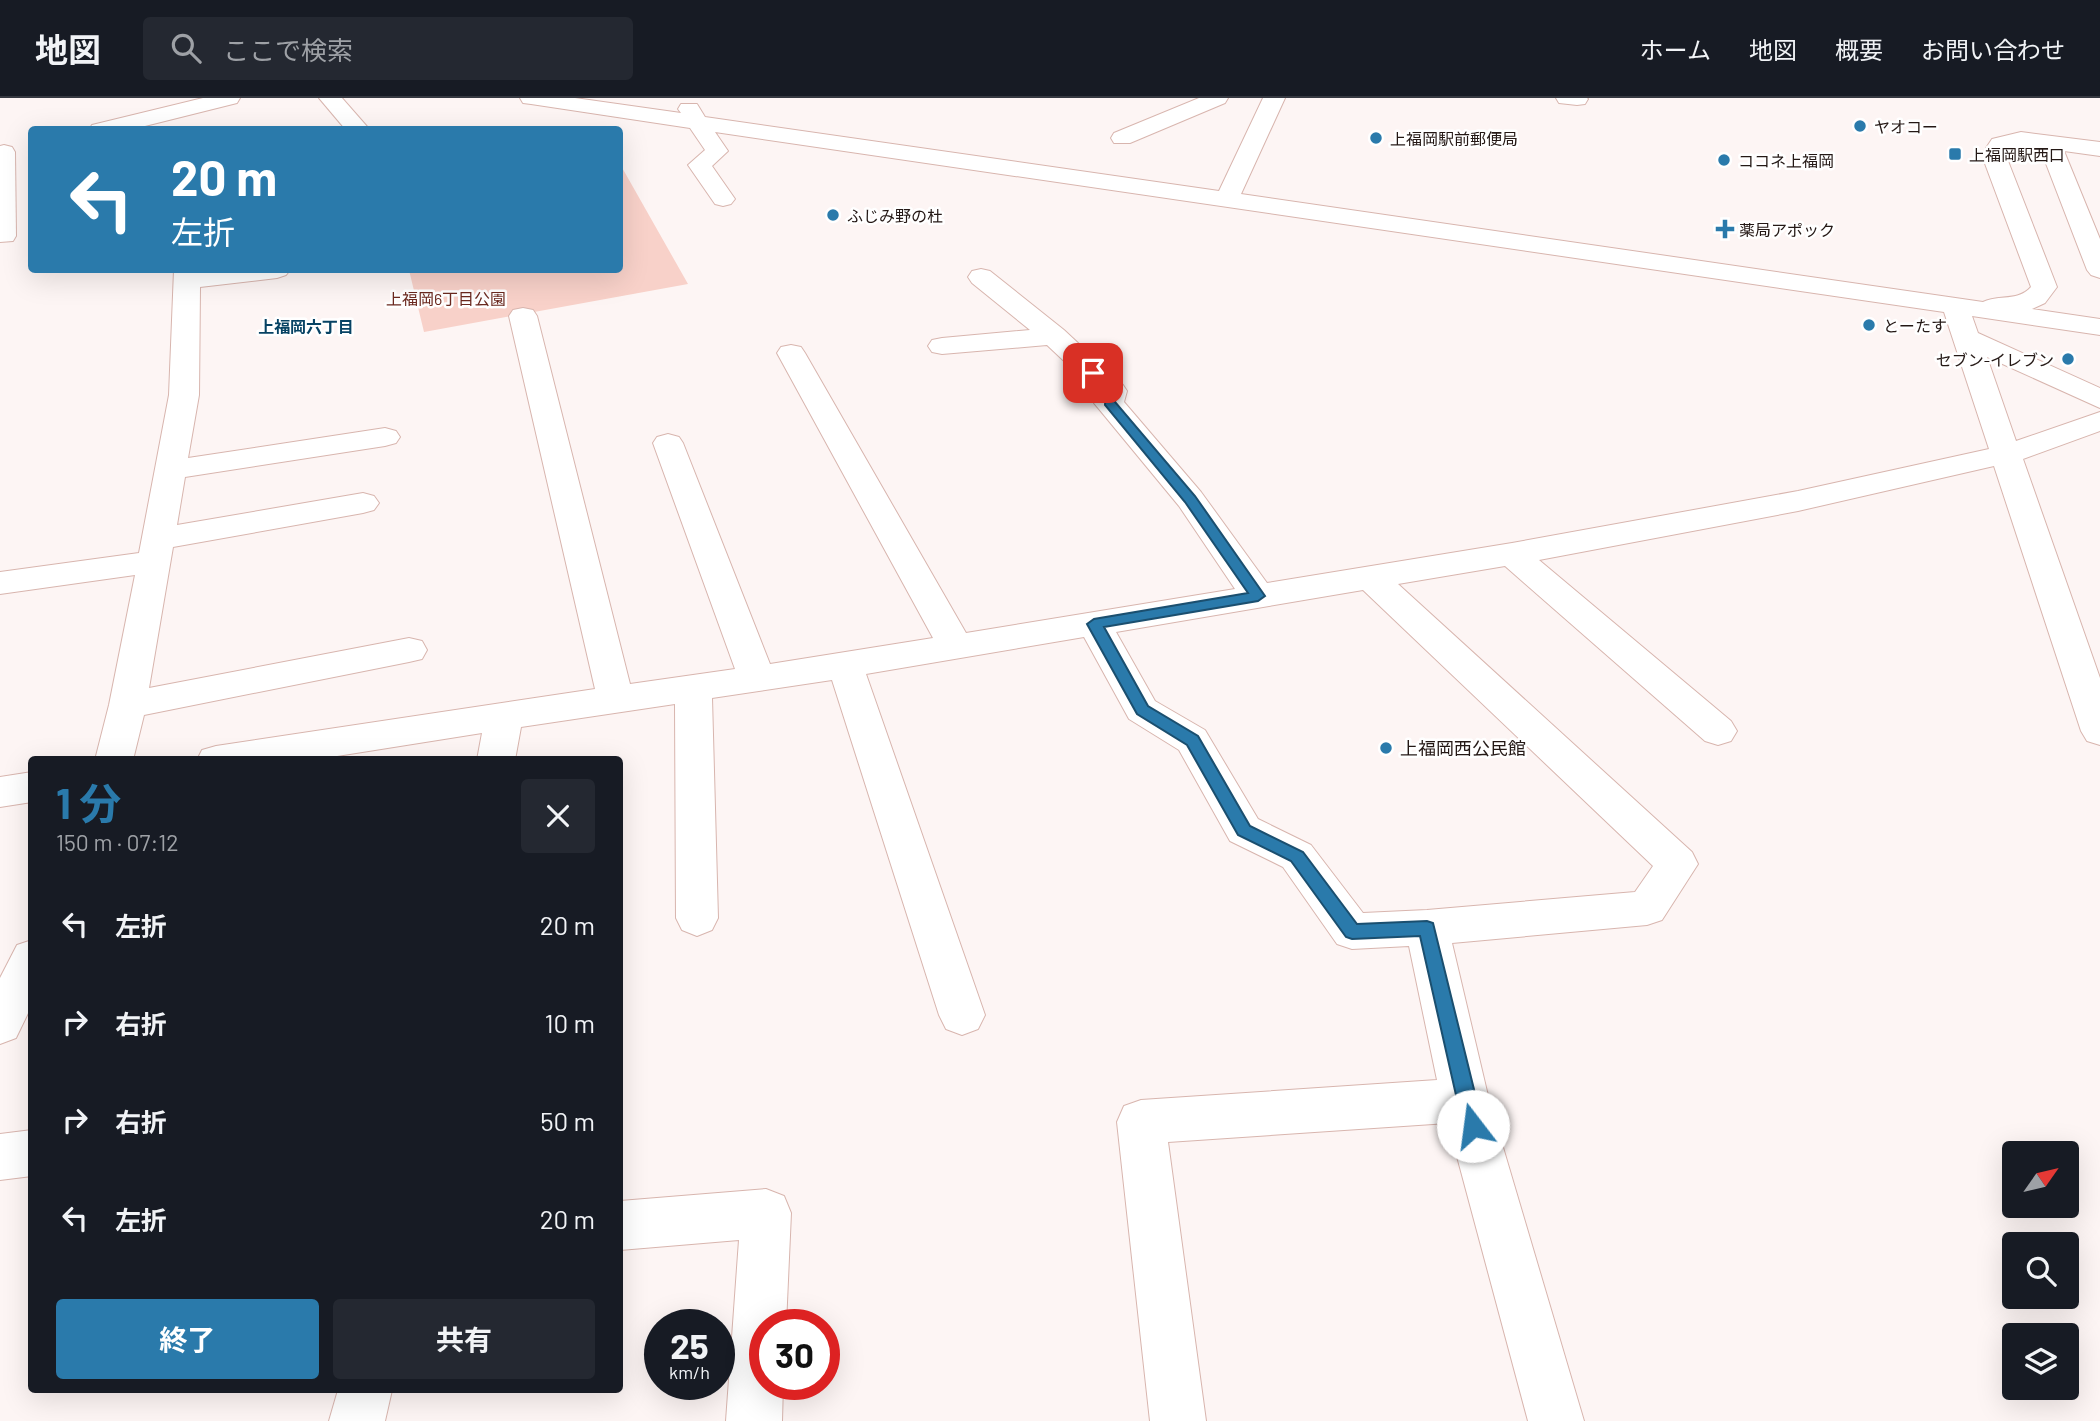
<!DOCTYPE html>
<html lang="ja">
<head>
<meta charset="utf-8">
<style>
	body { margin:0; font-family:Barlow,"Noto Sans JP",sans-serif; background:#242831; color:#f1f3f6; height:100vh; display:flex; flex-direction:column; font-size:26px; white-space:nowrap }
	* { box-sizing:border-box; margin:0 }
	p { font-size:23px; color:#9ea1a6 }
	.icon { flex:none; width:38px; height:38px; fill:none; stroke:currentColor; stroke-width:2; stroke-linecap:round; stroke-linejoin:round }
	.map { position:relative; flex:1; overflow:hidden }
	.details { position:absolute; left:28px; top:658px; width:595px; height:637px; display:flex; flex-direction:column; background:#171b24; border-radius:7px; box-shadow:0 7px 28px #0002 }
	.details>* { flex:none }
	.hud { position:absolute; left:28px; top:28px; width:595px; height:147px; border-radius:7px; box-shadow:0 7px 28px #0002; background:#2a7aab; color:#fff; overflow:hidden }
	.needle { width:46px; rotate:56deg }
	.fabs { position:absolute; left:2002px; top:1043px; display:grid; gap:14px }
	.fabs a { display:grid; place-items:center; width:77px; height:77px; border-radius:7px; background:#171b24; box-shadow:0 7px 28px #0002; font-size:35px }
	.speed { position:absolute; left:644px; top:1211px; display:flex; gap:14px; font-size:35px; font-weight:700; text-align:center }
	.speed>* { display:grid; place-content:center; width:91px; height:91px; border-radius:50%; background:#171b24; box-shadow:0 7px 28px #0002; line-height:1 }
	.speed small { font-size:18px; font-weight:400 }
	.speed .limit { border:10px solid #d22; background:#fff; color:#111 }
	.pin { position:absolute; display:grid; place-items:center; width:60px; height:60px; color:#fff; margin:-30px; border-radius:14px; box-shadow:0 4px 10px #0006 }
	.me { position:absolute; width:77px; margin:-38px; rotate:345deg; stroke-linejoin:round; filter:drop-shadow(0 0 5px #0008) }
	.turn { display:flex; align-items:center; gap:24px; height:147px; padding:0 28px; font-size:32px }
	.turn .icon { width:91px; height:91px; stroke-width:2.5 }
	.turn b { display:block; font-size:49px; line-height:60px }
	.round { display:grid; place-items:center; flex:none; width:74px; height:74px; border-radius:7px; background:#242831 }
	.summary { display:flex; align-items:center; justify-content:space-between; height:119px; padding:0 28px }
	h1 { font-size:42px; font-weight:700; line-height:52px; color:#2a7aab }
	.cta { display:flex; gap:14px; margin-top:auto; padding:14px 28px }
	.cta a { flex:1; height:80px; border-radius:7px; background:#2a7aab; color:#fff; font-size:28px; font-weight:700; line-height:80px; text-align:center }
	.cta a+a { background:#242831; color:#f1f3f6 }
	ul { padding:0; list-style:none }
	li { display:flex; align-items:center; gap:21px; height:98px; padding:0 28px }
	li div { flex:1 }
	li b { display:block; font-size:26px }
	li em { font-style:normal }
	header { display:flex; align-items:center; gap:42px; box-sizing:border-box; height:98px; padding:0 35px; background:#171b24; border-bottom:2px solid #363941 }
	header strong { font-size:33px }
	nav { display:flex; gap:38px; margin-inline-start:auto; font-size:24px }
	.search { width:490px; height:63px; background:#242831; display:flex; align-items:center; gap:18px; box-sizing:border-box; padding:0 24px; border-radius:7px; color:#9ea1a6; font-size:26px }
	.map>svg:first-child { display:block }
</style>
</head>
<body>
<header>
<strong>地図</strong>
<div class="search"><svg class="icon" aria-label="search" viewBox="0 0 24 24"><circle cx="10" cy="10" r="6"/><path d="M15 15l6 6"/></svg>ここで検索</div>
<nav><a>ホーム</a><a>地図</a><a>概要</a><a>お問い合わせ</a></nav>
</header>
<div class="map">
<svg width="2100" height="1323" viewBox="0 0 2100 1323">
	<rect width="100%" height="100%" fill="#fdf5f4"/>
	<!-- green -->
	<path fill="#f8d1c9" d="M620 66 688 186 424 234 409 172H620Z"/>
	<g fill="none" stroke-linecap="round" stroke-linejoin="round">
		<!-- minor casing -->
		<g stroke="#d8b5ae" stroke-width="2">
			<g id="minor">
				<path d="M203 0H240L237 5 129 32H89L92 27Z"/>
				<path d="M319 0H342L370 32H346Z"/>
				<path d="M520 0H575L681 15 678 11 681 6H697L705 19 1219 93 1263 0H1285L1241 96 1983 204C1999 196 2018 204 2031 189L1984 63V53L1992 41 2021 34 2100 44V58L2064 53 2100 141V180L2091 177 2087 172 2040 50 2021 48 2006 53 2008 63 2057 189 2045 205 2032 211 2100 221V237L1972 218 1978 235 2100 290V310L1987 259 2016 343 2100 314V333L2023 361 2100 580V647L2087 643 2081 633 1994 368 1798 413 1539 462 1731 623 1737 633 1731 643 1718 647 1705 643 1505 468 1398 486 1692 754 1698 766 1662 822 1647 827 1452 845 1489 1002 1584 1323H1528L1448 1025 1168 1044 1206 1323H1150L1117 1024 1124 1008 1141 1002 1437 982 1409 848 1352 851 1337 846 1283 769 1230 743 1179 652 1129 621 1084 539 866 576 985 917 978 931 962 937 946 931 939 917 832 582 712 600 718 820 712 832 697 838 682 832 676 820 675 606 521 629 515 662H477L482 635 312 662H197L202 652 216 648 595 591 509 218 513 212 523 210 533 212 537 218 630 586 735 571 653 345 657 339 668 336 679 339 683 345 770 566 933 540 777 255 781 249 791 247 801 249 805 255 966 535 1235 491 1179 408 1099 311 1094 305 1098 295 1047 247 942 256 932 254 928 248 932 242 942 240 1030 232 972 185 968 179 972 173 981 171 990 173 1064 232 1123 287 1127 293 1124 304 1201 394 1267 485 1512 445 1798 393 1989 351 1944 214 715 34 728 53 712 68 735 101 731 106 723 108 715 106 688 67 705 52 690 30 531 6 523 5ZM1363 492 1653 768 1635 794 1427 812 1363 815 1311 747 1258 721 1205 632 1155 603 1116 534Z"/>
				<path d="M1199 0H1228L1225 5 1130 45H1114L1111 40 1114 35Z"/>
				<path d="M1556 0H1587L1588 1 1585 6 1577 7 1559 5Z"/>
				<path d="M4 47 12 49 15 54 16 138 13 143 0 144V48Z"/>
				<path d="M174 172H290L286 177 277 180 200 189 199 297 188 360 385 330 396 333 400 339 396 345 385 348 185 379 177 427 363 395 374 398 379 405 374 412 363 415 173 449 149 590 409 540 422 543 427 552 422 561 409 564 144 617 133 662H95L109 607 135 477 0 496V474L139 455 169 297Z"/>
				<path d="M32 674V704L0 709V679Z"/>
				<path d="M32 842V907L16 940 0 946V880L17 847Z"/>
				<path d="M32 1032V1078L0 1082V1036Z"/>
				<path d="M766 1091 784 1098 791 1115 786 1227H765V1286H783L782 1323H726L739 1142 620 1152V1103Z"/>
				<path d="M338 1292H392L385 1323H329Z"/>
			</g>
		</g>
		<!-- minor -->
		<use href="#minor" fill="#fff" fill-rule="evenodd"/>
	</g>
	<!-- route -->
	<path fill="#2a7aab" stroke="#1b4f6f" stroke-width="2" d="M1089 272H1097L1117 290 1115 304 1195 398 1265 498 1258 503 1104 529 1148 608 1198 638 1250 728 1303 754 1357 826 1427 823 1433 825 1483 1028 1480 1035 1473 1038 1466 1035 1463 1028 1420 838 1352 841 1346 839 1291 763 1238 737 1187 647 1137 616 1087 526 1094 521 1248 495 1185 404 1105 307 1106 294 1089 277Z"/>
	<!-- markers -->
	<g fill="#2a7aab" stroke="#fff" stroke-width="2.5">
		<circle cx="1860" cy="28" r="7"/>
		<circle cx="1376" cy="40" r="7"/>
		<rect x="1948" y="49" width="14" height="14" rx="3.5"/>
		<circle cx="1724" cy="62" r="7"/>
		<circle cx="833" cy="117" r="7"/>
		<path d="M1721.5 120.5h7v7h7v7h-7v7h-7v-7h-7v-7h7z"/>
		<circle cx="1869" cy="227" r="7"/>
		<circle cx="2068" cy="261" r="7"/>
		<circle cx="1386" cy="650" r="7"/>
	</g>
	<g text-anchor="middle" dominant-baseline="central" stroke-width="5" stroke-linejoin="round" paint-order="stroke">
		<!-- far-poi labels -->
		<g font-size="16" fill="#241815" stroke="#fff" text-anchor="start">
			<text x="1874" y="28">ヤオコー</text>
			<text x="1390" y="40">上福岡駅前郵便局</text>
			<text x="1969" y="56">上福岡駅西口</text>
			<text x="1738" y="62">ココネ上福岡</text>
			<text x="847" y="117">ふじみ野の杜</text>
			<text x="1739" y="131">薬局アポック</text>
			<text x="1883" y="227">とーたす</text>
			<text x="2054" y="261" text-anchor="end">セブン-イレブン</text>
		</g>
		<!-- far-park labels -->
		<g font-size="16" fill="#6b291f" stroke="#fff">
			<text x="446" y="200">上福岡6丁目公園</text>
		</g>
		<!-- far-neighbourhood labels -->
		<g font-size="16" font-weight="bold" fill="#074364" stroke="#fff">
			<text x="306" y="228">上福岡六丁目</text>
		</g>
		<!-- poi labels -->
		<g font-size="18" fill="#241815" stroke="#fff" text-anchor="start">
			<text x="1400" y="650">上福岡西公民館</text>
		</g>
	</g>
</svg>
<div class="fabs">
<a><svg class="needle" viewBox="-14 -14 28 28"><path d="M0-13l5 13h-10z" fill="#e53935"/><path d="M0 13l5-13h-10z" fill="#9ea1a6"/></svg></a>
<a><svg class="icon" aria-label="search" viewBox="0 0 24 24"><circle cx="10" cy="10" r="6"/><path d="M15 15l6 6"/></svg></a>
<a><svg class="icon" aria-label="layers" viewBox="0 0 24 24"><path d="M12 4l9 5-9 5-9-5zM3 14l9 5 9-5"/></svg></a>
</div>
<div class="speed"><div>25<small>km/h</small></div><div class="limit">30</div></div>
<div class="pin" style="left:1093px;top:275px;background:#d93025"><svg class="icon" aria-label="arrive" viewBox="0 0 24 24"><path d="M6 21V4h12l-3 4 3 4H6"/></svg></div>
<svg class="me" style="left:1473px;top:1028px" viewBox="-20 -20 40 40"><circle r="19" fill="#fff"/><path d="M0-13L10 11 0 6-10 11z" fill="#2a7aab"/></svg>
<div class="hud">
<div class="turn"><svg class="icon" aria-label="left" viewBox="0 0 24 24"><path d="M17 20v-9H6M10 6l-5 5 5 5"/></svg><div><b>20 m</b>左折</div></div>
</div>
<section class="details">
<div class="summary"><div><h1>1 分</h1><p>150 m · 07:12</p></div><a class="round"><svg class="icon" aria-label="close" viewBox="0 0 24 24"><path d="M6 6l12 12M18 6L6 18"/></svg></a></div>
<ul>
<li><svg class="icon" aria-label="left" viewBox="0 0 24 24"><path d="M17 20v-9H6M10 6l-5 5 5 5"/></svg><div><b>左折</b></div><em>20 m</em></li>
<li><svg class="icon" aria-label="right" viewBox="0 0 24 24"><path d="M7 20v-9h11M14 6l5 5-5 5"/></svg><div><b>右折</b></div><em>10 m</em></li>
<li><svg class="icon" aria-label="right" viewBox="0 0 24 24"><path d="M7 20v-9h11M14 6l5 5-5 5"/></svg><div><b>右折</b></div><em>50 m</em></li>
<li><svg class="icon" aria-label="left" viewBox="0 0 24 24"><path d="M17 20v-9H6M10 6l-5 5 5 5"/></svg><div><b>左折</b></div><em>20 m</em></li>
</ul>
<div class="cta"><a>終了</a><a>共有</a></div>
</section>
</div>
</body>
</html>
